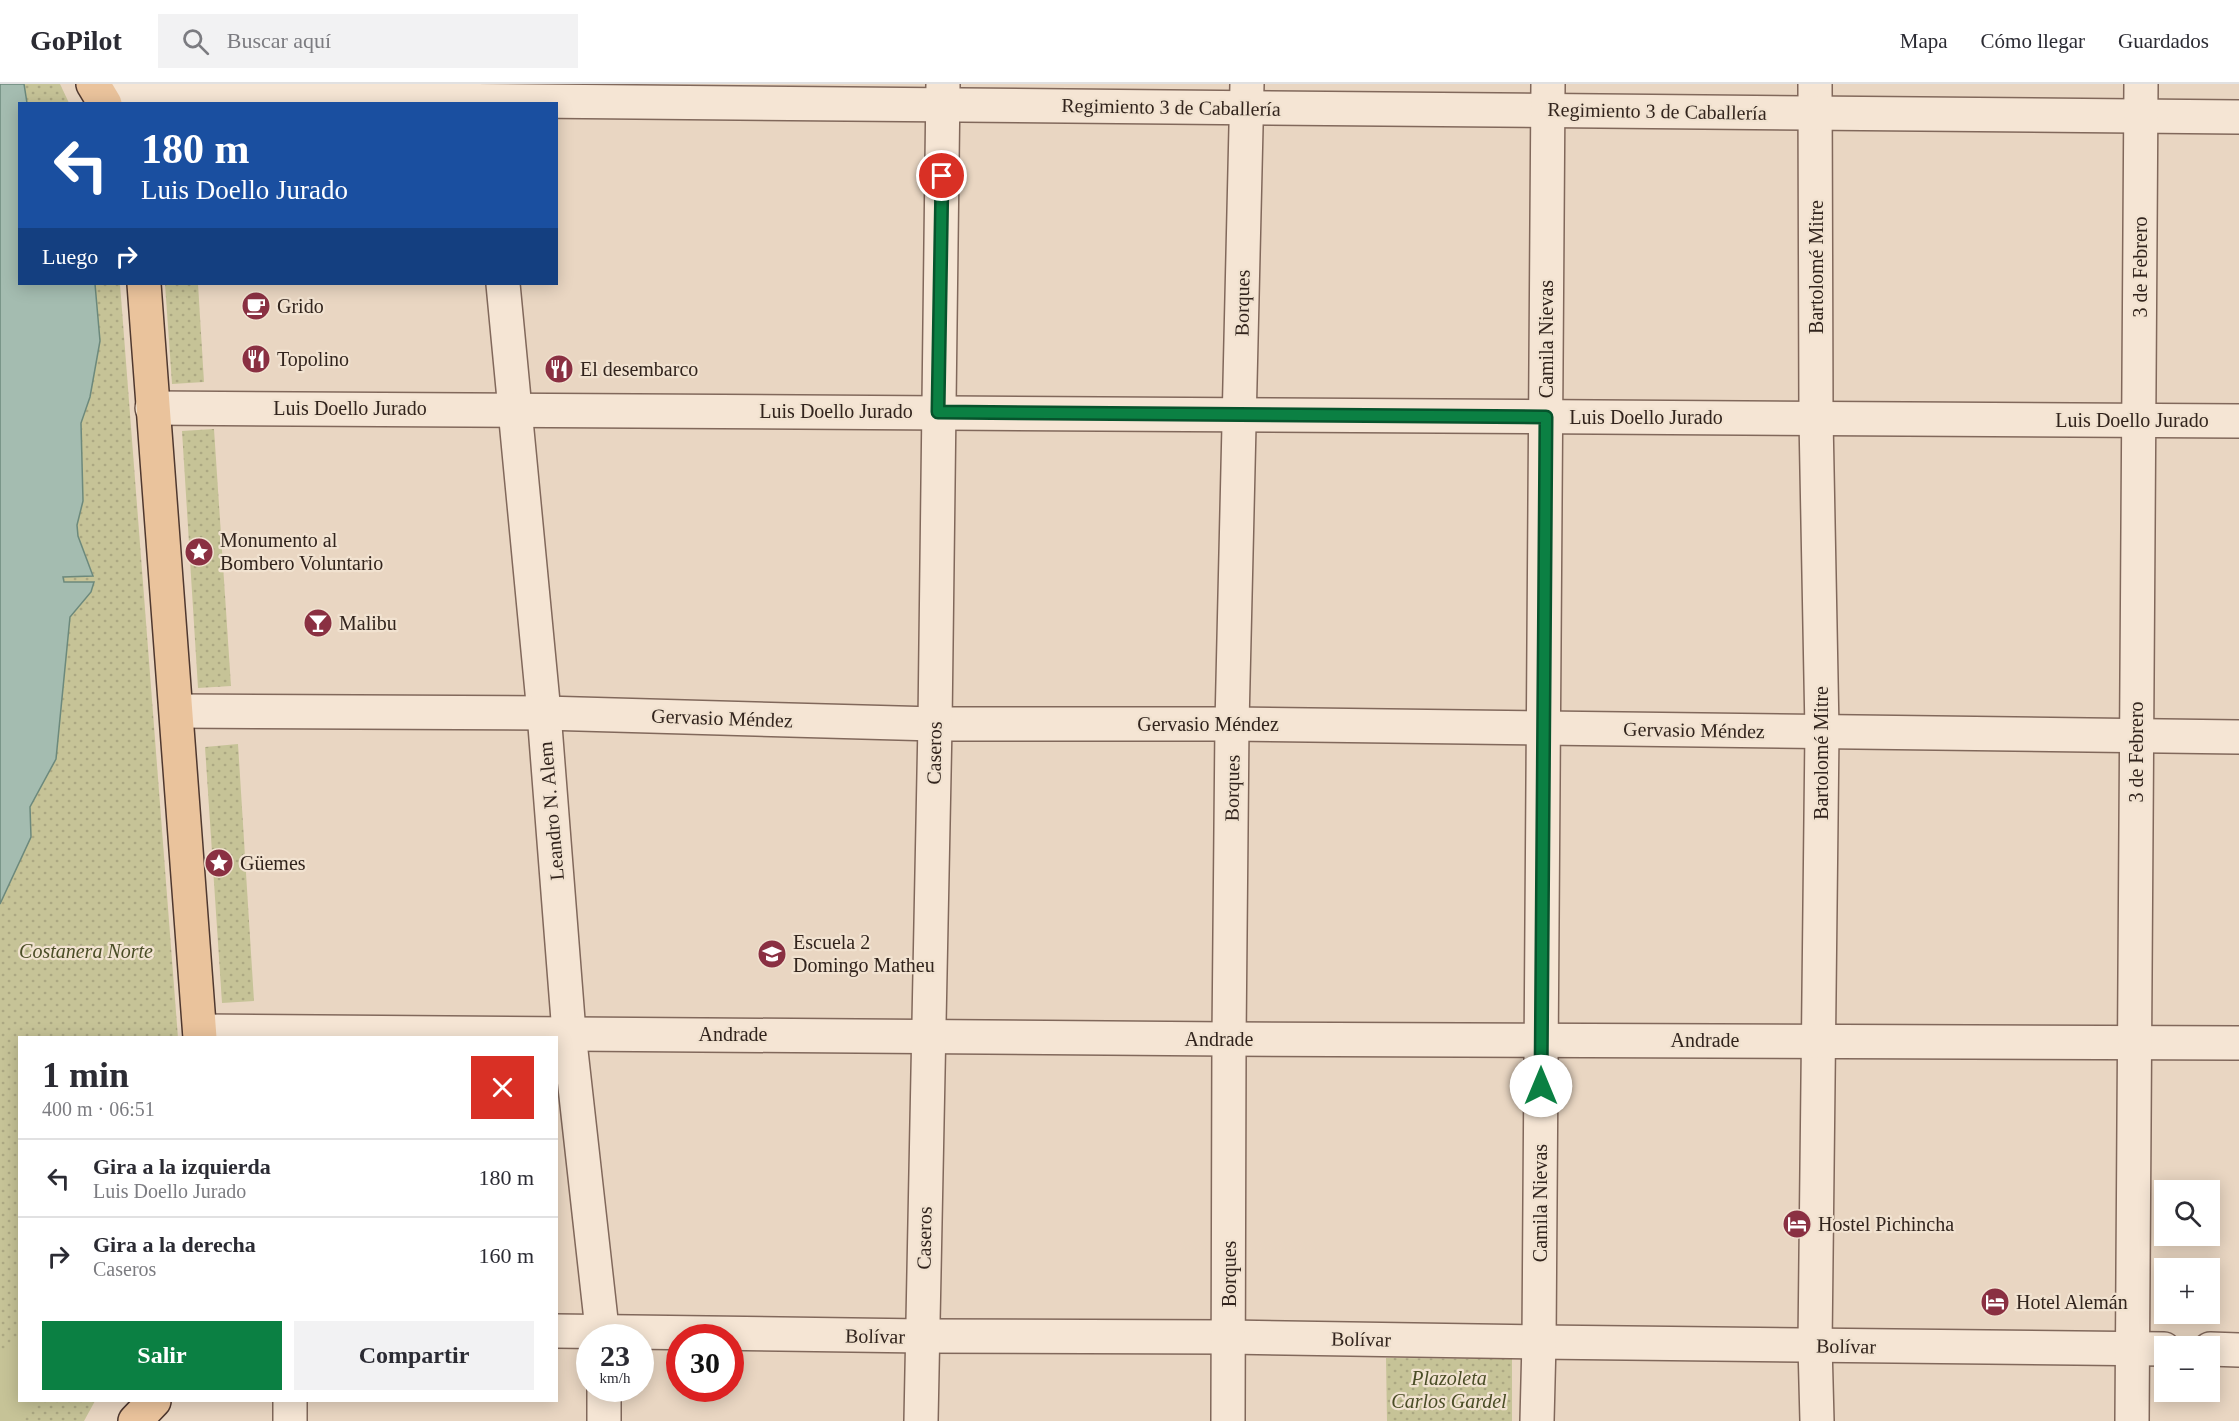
<!DOCTYPE html>
<html lang="es">
<head>
<meta charset="utf-8">
<style>
	body { margin:0; font-family:Georgia,serif; background:#f2f2f3; color:#2b2b33; height:100vh; display:flex; flex-direction:column; font-size:22px; white-space:nowrap }
	* { box-sizing:border-box; margin:0 }
	p { font-size:20px; color:#7c7c81 }
	.icon { flex:none; width:33px; height:33px; fill:none; stroke:currentColor; stroke-width:2; stroke-linecap:round; stroke-linejoin:round }
	.map { position:relative; flex:1; overflow:hidden }
	.side { position:absolute; left:18px; top:952px; width:540px; height:366px; display:flex; flex-direction:column; background:#fff; border-radius:0px; box-shadow:0 3px 15px #0003 }
	.side>* { flex:none }
	.banner { position:absolute; left:18px; top:18px; width:540px; height:183px; border-radius:0px; box-shadow:0 3px 15px #0003; background:#1a4fa0; color:#fff; overflow:hidden }
	.fabs { position:absolute; left:2154px; top:1096px; display:grid; gap:12px }
	.fabs a { display:grid; place-items:center; width:66px; height:66px; border-radius:0px; background:#fff; box-shadow:0 3px 15px #0003; font-size:30px }
	.speed { position:absolute; left:576px; top:1240px; display:flex; gap:12px; font-size:30px; font-weight:700; text-align:center }
	.speed>* { display:grid; place-content:center; width:78px; height:78px; border-radius:50%; background:#fff; box-shadow:0 3px 15px #0003; line-height:1 }
	.speed small { font-size:15px; font-weight:400 }
	.speed .limit { border:9px solid #d22; background:#fff; color:#111 }
	.pin { position:absolute; display:grid; place-items:center; width:51px; height:51px; color:#fff; margin:-26px; border:3px solid #fff; border-radius:50%; box-shadow:0 2px 6px #0007 }
	.me { position:absolute; width:66px; margin:-33px; rotate:0deg; stroke-linejoin:round; filter:drop-shadow(0 0 4px #0008) }
	.turn { display:flex; align-items:center; gap:21px; height:126px; padding:0 24px; font-size:27px }
	.turn .icon { width:78px; height:78px; stroke-width:2.5 }
	.turn b { display:block; font-size:42px; line-height:51px }
	.then { display:flex; align-items:center; height:57px; padding:0 24px; background:#0003; gap:12px; font-size:22px }
	.round { display:grid; place-items:center; flex:none; width:63px; height:63px; border-radius:0px; background:#f2f2f3 }
	.head { display:flex; align-items:center; justify-content:space-between; height:102px; padding:0 24px }
	h1 { font-size:36px; font-weight:800; line-height:45px }
	.primary-button { display:flex; gap:12px; margin-top:auto; padding:12px 24px }
	.primary-button a { flex:1; height:69px; border-radius:0px; background:#0b8043; color:#fff; font-size:24px; font-weight:800; line-height:69px; text-align:center }
	.primary-button a+a { background:#f2f2f3; color:#2b2b33 }
	ul { padding:0; list-style:none }
	li { display:flex; align-items:center; gap:18px; height:78px; padding:0 24px; border-top:2px solid #e1e1e2 }
	li div { flex:1 }
	li b { display:block; font-size:22px }
	li em { font-style:normal }
	header { display:flex; align-items:center; gap:36px; box-sizing:border-box; height:84px; padding:0 30px; background:#fff; border-bottom:2px solid #e1e1e2 }
	header strong { font-size:28px }
	nav { display:flex; gap:33px; margin-inline-start:auto; font-size:21px }
	.search { width:420px; height:54px; background:#f2f2f3; display:flex; align-items:center; gap:15px; box-sizing:border-box; padding:0 21px; border-radius:0px; color:#7c7c81; font-size:22px }
	.map>svg:first-child { display:block }
</style>
</head>
<body>
<header>
<strong>GoPilot</strong>
<div class="search"><svg class="icon" aria-label="search" viewBox="0 0 24 24"><circle cx="10" cy="10" r="6"/><path d="M15 15l6 6"/></svg>Buscar aquí</div>
<nav><a>Mapa</a><a>Cómo llegar</a><a>Guardados</a></nav>
</header>
<div class="map">
<svg width="2239" height="1337" viewBox="0 0 2239 1337">
	<defs>
		<pattern id="green-dots" width="8" height="8" patternUnits="userSpaceOnUse" patternTransform="scale(1.5)"><rect width="8" height="8" fill="#c6c397"/><path d="M2 2h.1M6 6h.1" fill="none" stroke="#aba782" stroke-width="1.8" stroke-linecap="round"/></pattern>
	</defs>
	<rect width="100%" height="100%" fill="#e9d6c2"/>
	<!-- green -->
	<g fill="url(#green-dots)">
		<path d="M24 0H60L69 19H27Z"/>
		<path d="M95 200H120L178 954H20V1317H95L84 1337H0V820L31 753 30 723 56 675 70 533 91 508 93 499 63 498V492L93 491 78 452 77 441 83 417 81 339 90 313 100 257Z"/>
		<path d="M165 200H198L204 298 172 300Z"/>
		<path d="M214 345 231 602 198 604 182 347Z"/>
		<path d="M238 660 254 917 222 919 205 663Z"/>
		<path d="M1386 1274 1512 1275V1337H1387Z"/>
	</g>
	<!-- pitch -->
	<path fill="#c6c397" d="M11 1257 19 1264 20 1317H38L21 1337H0V1270Z"/>
	<!-- water -->
	<path fill="#a4bcb0" stroke="#6c897c" stroke-width="1.5" d="M0 0H24L27 19 20 20V200H95L100 257 90 313 81 339 83 417 77 441 78 452 93 492 63 493 64 498H94L91 508 70 533 56 675 30 723 31 753 0 820Z"/>
	<g fill="none" stroke-linecap="round" stroke-linejoin="round">
		<!-- minor casing -->
		<g stroke="#81685b" stroke-width="36">
			<g id="minor">
				<path d="M1815 0 1816 334 1822 647 1815 1261 1817 1337"/>
				<path d="M102 13 2239 33"/>
				<path d="M503 200 544 629 569 949 603 1254"/>
				<path d="M152 324 2239 337"/>
				<path d="M177 627 544 629 935 640H1232L2239 653"/>
				<path d="M200 947 1229 955 2239 959"/>
				<path d="M556 1247 923 1252 1229 1253 1539 1258 2164 1265"/>
				<path d="M2210 1265 2239 1266"/>
				<path d="M604 1305V1337"/>
				<path d="M290 1337V1317"/>
				<path d="M921 1337 935 640 943 0"/>
				<path d="M1228 1337 1229 955 1232 640 1247 0"/>
				<path d="M1537 1337 1539 1258 1548 0"/>
				<path d="M2132 1337 2141 0"/>
			</g>
		</g>
		<!-- major casing -->
		<g stroke="#4f382f" stroke-width="36">
			<g id="major">
				<path d="M93 0 105 20"/>
				<path d="M144 200 200 954"/>
				<path d="M135 1337 154 1317"/>
			</g>
		</g>
		<!-- minor -->
		<use href="#minor" stroke="#f5e5d4" stroke-width="33"/>
		<!-- major -->
		<use href="#major" stroke="#eac39c" stroke-width="33"/>
	</g>
	<g fill="none" stroke-linecap="round" stroke-linejoin="round">
		<!-- route casing -->
		<g stroke="#07532c" stroke-width="15">
			<path id="route" d="M942 92 938 328 1546 333 1541 1002"/>
		</g>
		<!-- route -->
		<use href="#route" stroke="#0b8043" stroke-width="10"/>
	</g>
	<!-- icons -->
	<defs>
		<g id="cafe-disc" transform="scale(1.5)"><circle r="9.5" fill="#8a3042" stroke="#f1e2d0"/><path d="M-5.5-4.5H6V0H3Q3 3.5 0 3.5H-2.5Q-5.5 3.5-5.5 0ZM3-3.2v2h1.7v-2ZM-6 4.5H4V6H-6Z" fill="#fff"/></g>
		<g id="restaurant-disc" transform="scale(1.5)"><circle r="9.5" fill="#8a3042" stroke="#f1e2d0"/><path d="M-5-6h1v4h1v-4h1v4h1v-4h1v5L-1.5 .5V6h-2V.5L-5-1ZM5-6V6H3V1.5H1.5Q1.5-4 5-6Z" fill="#fff"/></g>
		<g id="sight-disc" transform="scale(1.5)"><circle r="9.5" fill="#8a3042" stroke="#f1e2d0"/><path d="M0-6L1.8-2.2L6-1.7L2.9 1.2L3.7 5.4L0 3.3L-3.7 5.4L-2.9 1.2L-6-1.7L-1.8-2.2Z" fill="#fff"/></g>
		<g id="bar-disc" transform="scale(1.5)"><circle r="9.5" fill="#8a3042" stroke="#f1e2d0"/><path d="M-6-5H6L.8 .8V4.5H3.5V6h-7V4.5H-.8V.8Z" fill="#fff"/></g>
		<g id="school-disc" transform="scale(1.5)"><circle r="9.5" fill="#8a3042" stroke="#f1e2d0"/><path d="M0-5L7-2L0 1L-7-2ZM-4 1L0 2.5L4 1V4Q0 6-4 4Z" fill="#fff"/></g>
		<g id="hotel-disc" transform="scale(1.5)"><circle r="9.5" fill="#8a3042" stroke="#f1e2d0"/><path d="M-6-4.5h1.5V1H6V5H4.5V3h-9V5H-6ZM-4 0a1.8 1.8 0 1 1 3.6 0ZM.5 0V-2.5h3Q6-2.5 6 0Z" fill="#fff"/></g>
	</defs>
	<g fill-rule="evenodd">
		<use href="#cafe-disc" x="256" y="222"/>
		<use href="#restaurant-disc" x="256" y="275"/>
		<use href="#restaurant-disc" x="559" y="285"/>
		<use href="#sight-disc" x="199" y="468"/>
		<use href="#bar-disc" x="318" y="539"/>
		<use href="#sight-disc" x="219" y="779"/>
		<use href="#school-disc" x="772" y="870"/>
		<use href="#hotel-disc" x="1797" y="1140"/>
		<use href="#hotel-disc" x="1995" y="1218"/>
	</g>
	<g text-anchor="middle" dominant-baseline="central" stroke-width="4.5" stroke-linejoin="round" paint-order="stroke">
		<!-- street labels -->
		<g font-size="20" fill="#32241d" stroke="#f1e2d0">
			<text transform="translate(1171 23) rotate(1)">Regimiento 3 de Caballería</text>
			<text transform="translate(1657 27) rotate(1)">Regimiento 3 de Caballería</text>
			<text transform="translate(1816 183) rotate(-90)">Bartolomé Mitre</text>
			<text transform="translate(2140 183) rotate(-90)">3 de Febrero</text>
			<text transform="translate(1242 219) rotate(-89)">Borques</text>
			<text transform="translate(1546 255) rotate(-90)">Camila Nievas</text>
			<text x="350" y="324">Luis Doello Jurado</text>
			<text x="836" y="327">Luis Doello Jurado</text>
			<text x="1646" y="333">Luis Doello Jurado</text>
			<text x="2132" y="336">Luis Doello Jurado</text>
			<text transform="translate(722 634) rotate(2)">Gervasio Méndez</text>
			<text x="1208" y="640">Gervasio Méndez</text>
			<text transform="translate(1694 646) rotate(1)">Gervasio Méndez</text>
			<text transform="translate(2136 668) rotate(-90)">3 de Febrero</text>
			<text transform="translate(934 669) rotate(-89)">Caseros</text>
			<text transform="translate(1821 669) rotate(-90)">Bartolomé Mitre</text>
			<text transform="translate(1232 704) rotate(-89)">Borques</text>
			<text transform="translate(551 727) rotate(-95)">Leandro N. Alem</text>
			<text x="733" y="950">Andrade</text>
			<text x="1219" y="955">Andrade</text>
			<text x="1705" y="956">Andrade</text>
			<text transform="translate(1540 1119) rotate(-90)">Camila Nievas</text>
			<text transform="translate(924 1154) rotate(-89)">Caseros</text>
			<text transform="translate(1229 1190) rotate(-90)">Borques</text>
			<text transform="translate(875 1252) rotate(1)">Bolívar</text>
			<text transform="translate(1361 1255) rotate(1)">Bolívar</text>
			<text transform="translate(1846 1262) rotate(1)">Bolívar</text>
		</g>
		<!-- poi labels -->
		<g font-size="20" fill="#32241d" stroke="#f1e2d0" text-anchor="start">
			<text x="277" y="222">Grido</text>
			<text x="277" y="275">Topolino</text>
			<text x="580" y="285">El desembarco</text>
			<text x="220" y="456">Monumento al<tspan x="220" dy="23">Bombero Voluntario</tspan></text>
			<text x="339" y="539">Malibu</text>
			<text x="240" y="779">Güemes</text>
			<text x="793" y="858">Escuela 2<tspan x="793" dy="23">Domingo Matheu</tspan></text>
			<text x="1818" y="1140">Hostel Pichincha</text>
			<text x="2016" y="1218">Hotel Alemán</text>
		</g>
		<!-- park labels -->
		<g font-size="20" font-style="italic" fill="#4a4d26" stroke="#f1e2d0">
			<text x="86" y="867">Costanera Norte</text>
			<text x="1449" y="1294">Plazoleta<tspan x="1449" dy="23">Carlos Gardel</tspan></text>
		</g>
	</g>
</svg>
<div class="fabs">
<a><svg class="icon" aria-label="search" viewBox="0 0 24 24"><circle cx="10" cy="10" r="6"/><path d="M15 15l6 6"/></svg></a>
<a>+</a>
<a>−</a>
</div>
<div class="speed"><div>23<small>km/h</small></div><div class="limit">30</div></div>
<div class="pin" style="left:942px;top:92px;background:#d93025"><svg class="icon" aria-label="arrive" viewBox="0 0 24 24"><path d="M6 21V4h12l-3 4 3 4H6"/></svg></div>
<svg class="me" style="left:1541px;top:1002px" viewBox="-20 -20 40 40"><circle r="19" fill="#fff"/><path d="M0-13L10 11 0 6-10 11z" fill="#0b8043"/></svg>
<div class="banner">
<div class="turn"><svg class="icon" aria-label="left" viewBox="0 0 24 24"><path d="M17 20v-9H6M10 6l-5 5 5 5"/></svg><div><b>180 m</b>Luis Doello Jurado</div></div>
<div class="then">Luego<svg class="icon" aria-label="right" viewBox="0 0 24 24"><path d="M7 20v-9h11M14 6l5 5-5 5"/></svg></div>
</div>
<section class="side">
<div class="head"><div><h1>1 min</h1><p>400 m · 06:51</p></div><a class="round" style="background:#d93025;color:#fff"><svg class="icon" aria-label="close" viewBox="0 0 24 24"><path d="M6 6l12 12M18 6L6 18"/></svg></a></div>
<ul>
<li><svg class="icon" aria-label="left" viewBox="0 0 24 24"><path d="M17 20v-9H6M10 6l-5 5 5 5"/></svg><div><b>Gira a la izquierda</b><p>Luis Doello Jurado</p></div><em>180 m</em></li>
<li><svg class="icon" aria-label="right" viewBox="0 0 24 24"><path d="M7 20v-9h11M14 6l5 5-5 5"/></svg><div><b>Gira a la derecha</b><p>Caseros</p></div><em>160 m</em></li>
</ul>
<div class="primary-button"><a>Salir</a><a>Compartir</a></div>
</section>
</div>
</body>
</html>
